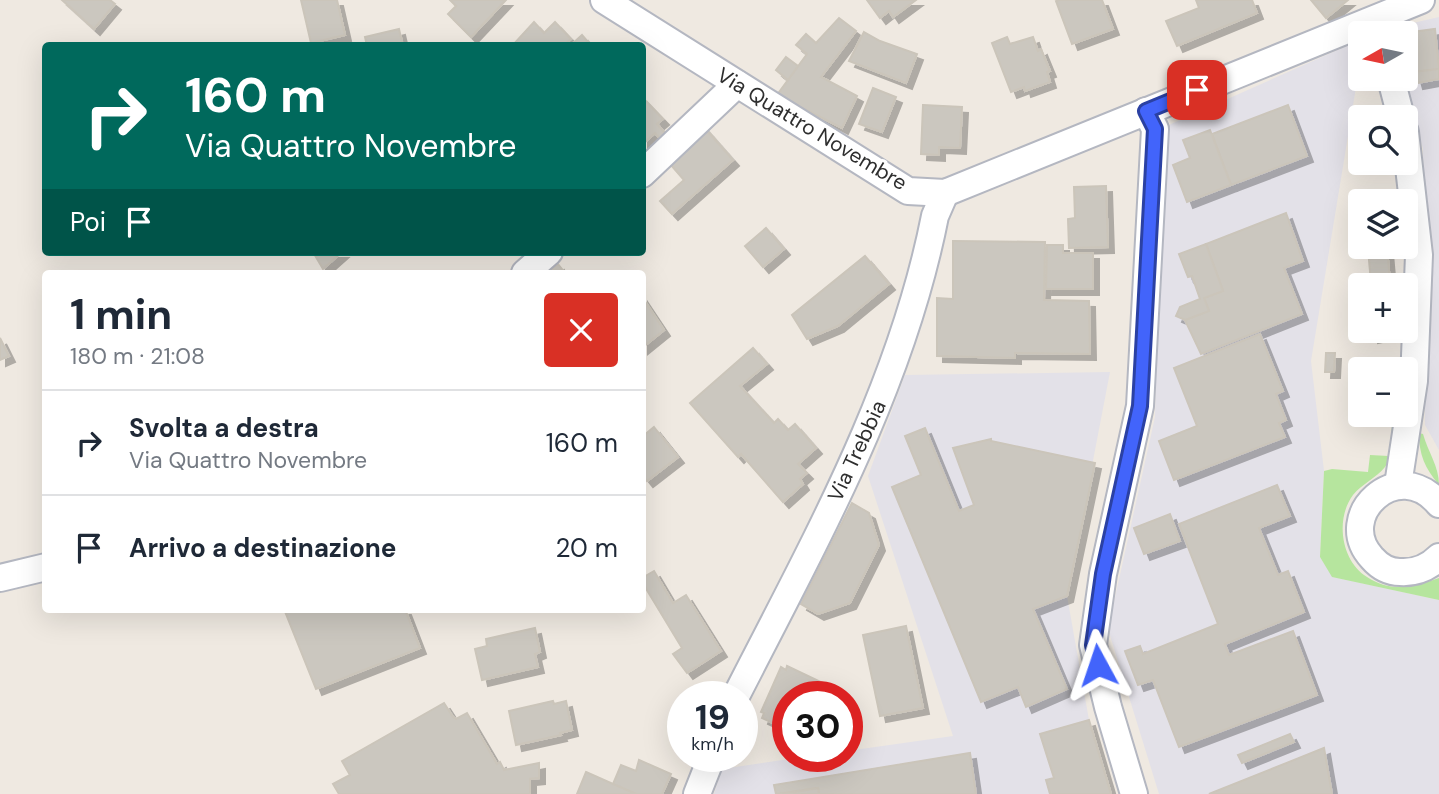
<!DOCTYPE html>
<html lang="it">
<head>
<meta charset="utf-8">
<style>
	body { margin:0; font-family:"DM Sans",sans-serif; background:#f2f2f3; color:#1f2937; height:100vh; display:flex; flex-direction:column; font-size:26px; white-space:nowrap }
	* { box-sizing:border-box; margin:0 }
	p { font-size:23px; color:#747a83 }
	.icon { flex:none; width:38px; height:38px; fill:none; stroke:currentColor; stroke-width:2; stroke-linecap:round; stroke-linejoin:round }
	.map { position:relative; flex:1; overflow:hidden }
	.panel { position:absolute; left:42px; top:270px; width:604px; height:343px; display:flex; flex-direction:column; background:#fff; border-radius:7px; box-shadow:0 7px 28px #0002 }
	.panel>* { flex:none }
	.top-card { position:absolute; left:42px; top:42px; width:604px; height:214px; border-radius:7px; box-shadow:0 7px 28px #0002; background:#00695c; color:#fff; overflow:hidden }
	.needle { width:46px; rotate:261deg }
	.controls { position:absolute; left:1348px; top:21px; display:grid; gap:14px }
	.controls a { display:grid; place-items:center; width:70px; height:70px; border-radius:7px; background:#fff; box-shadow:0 7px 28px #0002; font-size:35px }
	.speed { position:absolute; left:667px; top:681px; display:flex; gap:14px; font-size:35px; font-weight:700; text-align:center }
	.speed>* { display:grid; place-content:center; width:91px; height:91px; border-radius:50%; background:#fff; box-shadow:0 7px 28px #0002; line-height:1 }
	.speed small { font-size:18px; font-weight:400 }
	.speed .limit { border:10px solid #d22; background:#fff; color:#111 }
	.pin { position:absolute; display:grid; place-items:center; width:60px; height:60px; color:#fff; margin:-30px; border-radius:14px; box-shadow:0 4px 10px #0006 }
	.me { position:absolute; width:77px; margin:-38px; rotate:355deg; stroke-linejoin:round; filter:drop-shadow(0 0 5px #0008) }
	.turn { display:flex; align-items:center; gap:24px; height:147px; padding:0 28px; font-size:32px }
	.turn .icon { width:91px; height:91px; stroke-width:2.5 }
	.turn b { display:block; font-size:49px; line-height:60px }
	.then { display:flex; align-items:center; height:66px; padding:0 28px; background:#0003; gap:14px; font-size:26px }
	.round { display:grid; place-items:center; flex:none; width:74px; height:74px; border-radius:7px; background:#f2f2f3 }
	.headline { display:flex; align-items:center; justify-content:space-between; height:119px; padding:0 28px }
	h1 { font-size:42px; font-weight:700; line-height:52px }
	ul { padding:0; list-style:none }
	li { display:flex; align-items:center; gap:21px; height:105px; padding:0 28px; border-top:2px solid #e0e1e3 }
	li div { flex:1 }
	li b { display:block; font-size:26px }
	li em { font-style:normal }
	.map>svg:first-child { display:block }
</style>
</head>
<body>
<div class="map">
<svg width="1439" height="794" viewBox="0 0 1439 794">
	<defs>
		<filter id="shadow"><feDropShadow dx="6" dy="6" stdDeviation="0" flood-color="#0004"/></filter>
	</defs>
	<rect width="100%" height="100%" fill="#efe9e1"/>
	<!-- industrial -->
	<g fill="#e3e1e8">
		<path d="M1439 17V450L1425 425 1423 149 1402 79H1405V33H1388L1387 29Z"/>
		<path d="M1349 45 1360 55V63L1311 361 1324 471 1320 557 1333 577 1439 600V794H1159L1108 629 1155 417 1162 128Z"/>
		<path d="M1110 372 1067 596 1089 720 1111 794H714L722 769 810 756H847V751L953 736 868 476 905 375Z"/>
	</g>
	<!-- green -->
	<g fill="#b6e59e">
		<path d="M1392 425 1398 426C1395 440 1394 455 1385 467 1376 478 1362 484 1353 495 1335 519 1341 561 1367 577 1391 593 1414 587 1439 578V600L1332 577 1320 557 1324 471 1332 469 1368 472 1370 455 1389 456Z"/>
		<path d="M1419 433 1423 434C1428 452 1439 466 1439 485 1425 468 1419 455 1419 433Z"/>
	</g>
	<!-- building -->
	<g fill="#cbc7bf" stroke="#cbc5ba" stroke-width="2" filter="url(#shadow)">
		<path d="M62 0H110L115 4 94 29Z"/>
		<path d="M301 0H337L345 35 311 43Z"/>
		<path d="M450 0H506L471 37 448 14 456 6Z"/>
		<path d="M867 0H916L893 17 889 11 880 18Z"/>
		<path d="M1059 0H1102L1113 29 1072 44 1056 1Z"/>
		<path d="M1196 0H1252L1257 13 1177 46 1166 21 1199 8Z"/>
		<path d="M1311 0H1348L1326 18Z"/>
		<path d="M839 18 856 31 821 77 857 96 842 128 777 95 807 54 796 45 806 34 816 43Z"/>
		<path d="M534 22 544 33 555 22 571 39 563 46H512Z"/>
		<path d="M399 29 403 46H367L365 37Z"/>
		<path d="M1435 29 1439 69 1405 73V33Z"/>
		<path d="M864 32 880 41 917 54 906 83 849 61Z"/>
		<path d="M582 35 589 43 587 46H570Z"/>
		<path d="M1007 37 1010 44 1033 37 1038 51 1041 49 1050 71 1047 72 1050 82 1025 91 1024 87 1011 92 992 43Z"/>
		<path d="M786 57 798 66 788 80 776 70Z"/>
		<path d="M1439 69V79L1417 83 1415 76 1405 78V73Z"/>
		<path d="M873 88 896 97 882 132 859 124Z"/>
		<path d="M642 97 663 119 657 124 666 134 660 139 655 133 642 145Z"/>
		<path d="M923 105 962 107 960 148 939 147V155L921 154Z"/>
		<path d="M1288 105 1307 156 1231 185 1212 134Z"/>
		<path d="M703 126 733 160 672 214 660 201 684 180 665 158Z"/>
		<path d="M1210 130 1231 185 1187 202 1173 165 1190 158 1183 140Z"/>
		<path d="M1106 186 1108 247 1069 248 1068 219 1075 218 1074 187Z"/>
		<path d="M1286 213 1303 261 1284 268 1302 314 1201 354 1185 320 1209 311 1204 298 1223 291 1206 244Z"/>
		<path d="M766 228 784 249 763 267 745 246Z"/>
		<path d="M953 241 1045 242 1044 300 1089 301 1090 354 1015 353V358L937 356V298L953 299Z"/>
		<path d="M1206 244 1223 291 1204 298 1209 311 1185 320 1176 316 1180 307 1200 299 1192 276 1188 277 1179 254Z"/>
		<path d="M1047 245H1063V253H1093V289H1046Z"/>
		<path d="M1387 248 1390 282 1398 281 1399 285H1385V282L1371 283 1368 249Z"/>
		<path d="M313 252H342L323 269Z"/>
		<path d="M865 256 889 284 838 326 807 339 792 315Z"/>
		<path d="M558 264 565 273H546Z"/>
		<path d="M642 297 664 330 642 348Z"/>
		<path d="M1371 331H1389L1390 333 1372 337Z"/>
		<path d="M1260 334 1283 391 1276 394 1286 420 1279 423 1285 437 1174 480 1159 441 1197 426 1174 368Z"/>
		<path d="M0 338 9 356 0 360Z"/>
		<path d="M753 348 767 364 740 386 774 423 778 419 788 430 795 424 816 448 798 464 807 473 800 479 803 484 783 502 741 454 738 457 690 403Z"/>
		<path d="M1326 353H1335L1334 372H1325Z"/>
		<path d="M654 427 678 457 647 481 642 475V437Z"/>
		<path d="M925 428 959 511 974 505 953 448 991 439V441L1095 463 1067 596 1033 609 1067 689 1026 707 1018 687 981 702 892 487 921 475 905 436Z"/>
		<path d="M1277 485 1290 516 1259 528 1278 575 1288 571 1304 612 1225 644 1229 655 1293 631 1317 695 1179 747 1153 680 1138 685 1125 651 1140 646 1143 654 1218 624 1179 524Z"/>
		<path d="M852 503 869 513 879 545 850 603 818 614 801 604Z"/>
		<path d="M1170 514 1180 541 1144 554 1134 528Z"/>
		<path d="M654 571 673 603 686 595 721 651 687 673 673 654 682 648 642 582V578Z"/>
		<path d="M284 609H405L420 648 316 689Z"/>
		<path d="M906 626 923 708 880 716 863 635Z"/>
		<path d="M535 628 540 652 535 654 538 667 482 680 475 649 487 646 486 639Z"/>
		<path d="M787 666 825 684 824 687 827 688 823 696H788V730L762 718 764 713 761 712 781 667 786 670Z"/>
		<path d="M553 701 554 704 566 701 572 730 560 733 561 735 516 745 509 711Z"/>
		<path d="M444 703 453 717 456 719 467 713 497 764 500 762 504 770 539 763V778L530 779V794H339L333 784 350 775 342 761Z"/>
		<path d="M1089 720 1111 794H1050L1046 780 1054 778 1040 734Z"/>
		<path d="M1290 734 1294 742 1242 763 1238 755Z"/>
		<path d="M1324 748 1332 794H1209Z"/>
		<path d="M970 753 976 794H819L818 788 776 794 774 785Z"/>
		<path d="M639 760 671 774 662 794H636L613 784 621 765 636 771Z"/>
		<path d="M586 772 613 784 636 794H577Z"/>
		<path d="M818 788 819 794H784Z"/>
	</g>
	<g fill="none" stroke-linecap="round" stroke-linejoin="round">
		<!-- minor casing -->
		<g stroke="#b4b7c1" stroke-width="30">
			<g id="minor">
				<path d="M604 0 908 191 945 193 1421 0"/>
				<path d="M1391 79 1401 117"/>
				<path d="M642 174 737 84"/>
				<path d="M525 273 549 252"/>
				<path d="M1398 485 1414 381 1419 255 1405 132"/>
				<path d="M1439 504C1398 455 1333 516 1372 558 1379 566 1389 572 1400 572 1415 573 1428 568 1439 557"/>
				<path d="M0 578 46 567"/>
				<path d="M736 696C815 541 901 389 935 216L945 193"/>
				<path d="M697 794 712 756"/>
				<path d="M1134 794 1108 707 1093 645 1103 574 1140 406 1155 129 1146 111"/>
			</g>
		</g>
		<!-- minor -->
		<use href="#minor" stroke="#fff" stroke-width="26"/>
	</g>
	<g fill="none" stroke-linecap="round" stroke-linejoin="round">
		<!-- route casing -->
		<g stroke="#2b41a3" stroke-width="18">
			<path id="route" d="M1098 665 1093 645 1103 574 1140 406 1155 129 1146 111 1197 90"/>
		</g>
		<!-- route -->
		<use href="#route" stroke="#4264fb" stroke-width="12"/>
	</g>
	<g text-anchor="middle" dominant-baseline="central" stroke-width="6" stroke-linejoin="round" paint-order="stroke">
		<!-- street labels -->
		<g font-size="21" fill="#2e2e2e" stroke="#fff">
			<text transform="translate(812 129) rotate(31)">Via Quattro Novembre</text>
			<text transform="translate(857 451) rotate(-65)">Via Trebbia</text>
		</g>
	</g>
</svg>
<div class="controls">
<a><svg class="needle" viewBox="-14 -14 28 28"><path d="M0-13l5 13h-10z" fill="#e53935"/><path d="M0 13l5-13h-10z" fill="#747a83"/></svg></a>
<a><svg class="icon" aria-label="search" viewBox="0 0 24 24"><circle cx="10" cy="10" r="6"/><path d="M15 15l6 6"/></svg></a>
<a><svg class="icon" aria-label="layers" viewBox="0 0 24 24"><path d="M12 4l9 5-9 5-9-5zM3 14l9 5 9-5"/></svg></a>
<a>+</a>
<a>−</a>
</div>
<div class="speed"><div>19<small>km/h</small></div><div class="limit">30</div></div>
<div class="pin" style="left:1197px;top:90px;background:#d93025"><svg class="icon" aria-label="arrive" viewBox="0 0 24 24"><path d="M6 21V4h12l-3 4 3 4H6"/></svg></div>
<svg class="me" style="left:1098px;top:665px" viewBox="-20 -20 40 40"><path d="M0-17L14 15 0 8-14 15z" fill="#4264fb" stroke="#fff" stroke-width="4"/></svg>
<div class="top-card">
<div class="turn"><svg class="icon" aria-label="right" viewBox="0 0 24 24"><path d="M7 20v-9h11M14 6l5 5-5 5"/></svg><div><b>160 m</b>Via Quattro Novembre</div></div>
<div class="then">Poi<svg class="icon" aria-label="arrive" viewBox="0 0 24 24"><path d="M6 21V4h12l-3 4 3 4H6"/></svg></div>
</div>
<section class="panel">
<div class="headline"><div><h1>1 min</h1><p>180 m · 21:08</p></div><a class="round" style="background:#d93025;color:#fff"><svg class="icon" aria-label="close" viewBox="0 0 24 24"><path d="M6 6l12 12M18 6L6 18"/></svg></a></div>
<ul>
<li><svg class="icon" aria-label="right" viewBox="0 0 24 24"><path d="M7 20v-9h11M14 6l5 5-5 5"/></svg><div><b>Svolta a destra</b><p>Via Quattro Novembre</p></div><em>160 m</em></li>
<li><svg class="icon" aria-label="arrive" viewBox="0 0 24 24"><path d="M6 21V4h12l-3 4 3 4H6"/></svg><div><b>Arrivo a destinazione</b></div><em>20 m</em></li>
</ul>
</section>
</div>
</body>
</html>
